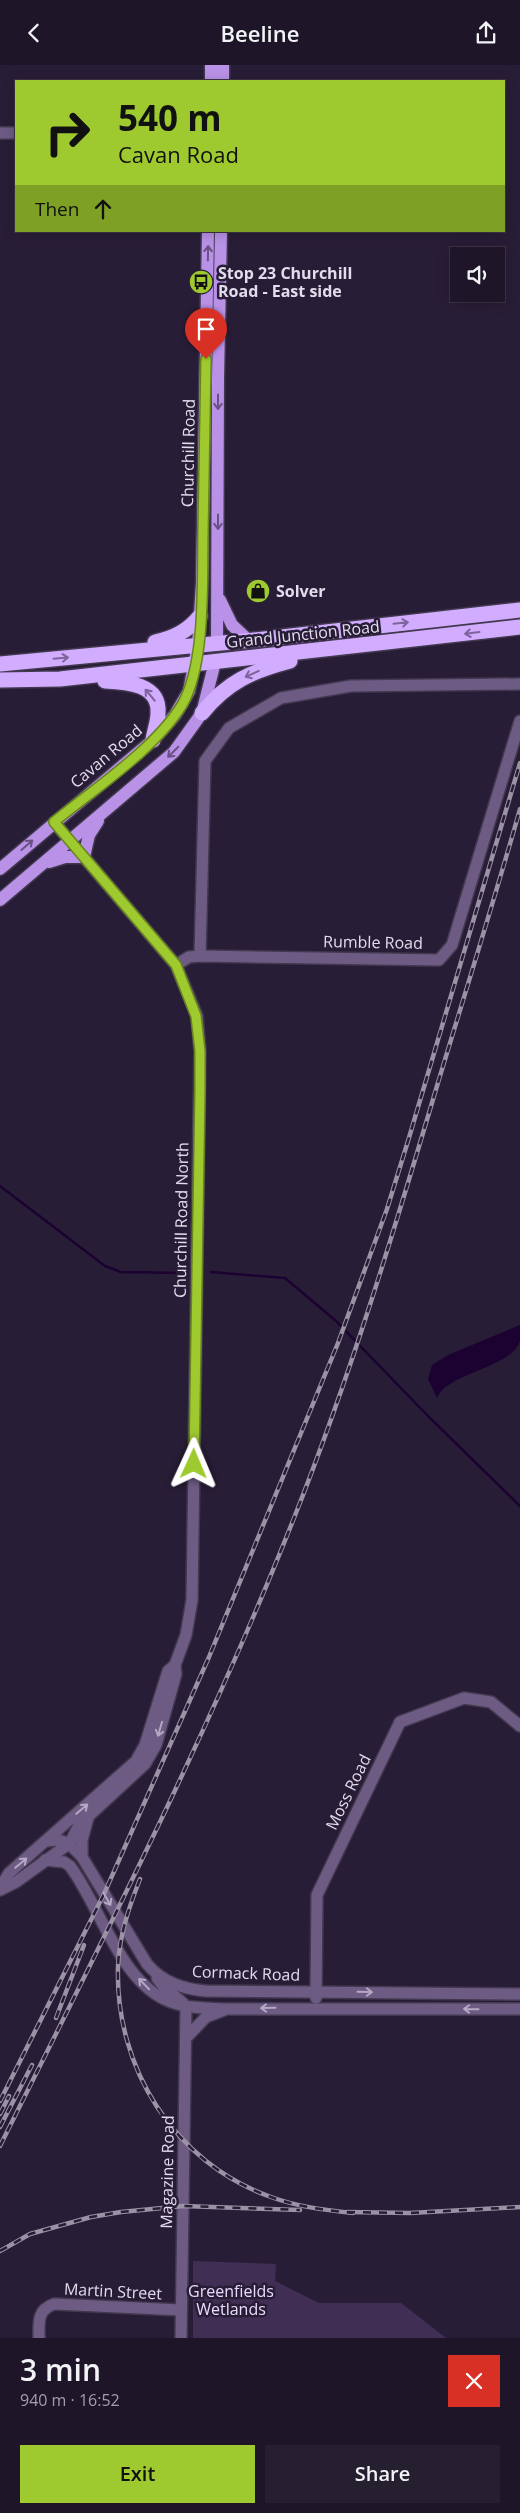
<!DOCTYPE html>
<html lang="en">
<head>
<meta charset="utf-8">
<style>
	body { margin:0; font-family:"Open Sans",sans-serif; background:#261f30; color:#f1f3f6; height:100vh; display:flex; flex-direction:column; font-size:19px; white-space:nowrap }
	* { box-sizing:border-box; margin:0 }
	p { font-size:16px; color:#a19fa8 }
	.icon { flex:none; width:28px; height:28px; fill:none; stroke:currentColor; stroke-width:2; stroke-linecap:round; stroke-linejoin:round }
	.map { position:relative; height:2273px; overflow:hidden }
	.sheet { display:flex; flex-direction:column; background:#1e1628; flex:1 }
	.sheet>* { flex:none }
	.hud { position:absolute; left:15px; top:15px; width:490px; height:152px; border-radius:0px; box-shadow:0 2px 12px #0003,0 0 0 1px #3c3545; background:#9eca2f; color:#111; overflow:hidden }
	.controls { position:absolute; left:450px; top:182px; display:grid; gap:10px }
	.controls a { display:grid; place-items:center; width:55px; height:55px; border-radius:0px; background:#1e1628; box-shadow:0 2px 12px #0003,0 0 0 1px #3c3545; font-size:25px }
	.pin { position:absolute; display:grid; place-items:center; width:42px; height:42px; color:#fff; margin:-51px -21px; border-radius:50% 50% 50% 0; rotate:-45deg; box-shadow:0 0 5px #0007 }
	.pin .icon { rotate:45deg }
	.me { position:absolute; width:55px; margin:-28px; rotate:1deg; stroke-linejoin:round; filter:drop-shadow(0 0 4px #0008) }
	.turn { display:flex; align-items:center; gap:18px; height:105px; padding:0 20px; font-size:22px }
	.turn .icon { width:65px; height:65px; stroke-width:2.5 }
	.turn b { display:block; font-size:35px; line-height:42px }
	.then { display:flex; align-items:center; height:48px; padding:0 20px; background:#0003; gap:10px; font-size:19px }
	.round { display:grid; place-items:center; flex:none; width:52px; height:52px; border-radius:0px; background:#261f30 }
	.overview { display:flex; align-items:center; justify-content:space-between; height:85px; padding:0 20px }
	h1 { font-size:30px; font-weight:600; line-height:38px }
	.primary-button { display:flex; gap:10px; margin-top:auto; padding:10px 20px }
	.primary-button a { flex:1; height:58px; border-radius:0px; background:#9eca2f; color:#111; font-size:20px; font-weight:600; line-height:58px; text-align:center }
	.primary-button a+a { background:#261f30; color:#f1f3f6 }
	header { display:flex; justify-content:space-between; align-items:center; height:65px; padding:0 20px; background:#1e1628; font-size:22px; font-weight:600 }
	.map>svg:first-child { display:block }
</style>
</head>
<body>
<header><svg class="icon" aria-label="back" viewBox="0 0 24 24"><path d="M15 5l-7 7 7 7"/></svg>Beeline<svg class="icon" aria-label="share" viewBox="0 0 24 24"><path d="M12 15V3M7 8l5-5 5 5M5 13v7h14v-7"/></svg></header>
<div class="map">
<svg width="520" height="2273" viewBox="0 0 520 2273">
	<rect width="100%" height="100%" fill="#281d36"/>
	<!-- green -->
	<path fill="#402e54" d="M193 2196 276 2199 275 2216 319 2238H401L446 2273H193Z"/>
	<!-- water -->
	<path fill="#1c0231" d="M520 1260C520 1265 520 1272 520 1276 512 1303 446 1308 437 1333L428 1314 432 1300 448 1290Z"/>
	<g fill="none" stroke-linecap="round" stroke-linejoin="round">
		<!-- stream -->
		<g stroke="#1c0231" stroke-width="2.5">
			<path d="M0 1121 105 1201 121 1207 185 1208"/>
			<path d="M211 1207 285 1213 336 1256 429 1352 520 1441"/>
		</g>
		<!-- minor casing -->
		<g stroke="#42384f" stroke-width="14">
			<g id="minor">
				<path d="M0 68H16"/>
				<path d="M200 891 205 696 229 663 281 633 351 621 520 619"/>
				<path d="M176 900 189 892 200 891 439 895 452 880 520 656"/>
				<path d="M47 1776C65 1773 70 1779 82 1792L147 1899C163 1918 184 1924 206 1926L520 1929"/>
				<path d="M82 1792V1775L88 1753"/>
				<path d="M45 1795 64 1797 70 1801C99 1840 119 1912 164 1934 183 1944 207 1943 228 1944H520"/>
				<path d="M0 1823 9 1808 136 1696 145 1680 168 1606 175 1600"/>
				<path d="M0 1825 16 1817 70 1778 79 1760 145 1699 156 1680 176 1609 175 1600 186 1570 192 1535 200 986 197 951 176 900 54 757"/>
				<path d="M157 1913 164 1922 183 1938"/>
				<path d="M316 1933 317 1830 400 1657 464 1633 491 1637 520 1661"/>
				<path d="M186 1973 206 1952 224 1945"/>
				<path d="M39 2273C39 2257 37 2245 54 2239L181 2245"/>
				<path d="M181 2273 186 1941"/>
			</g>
		</g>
		<!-- major casing -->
		<g stroke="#42384f" stroke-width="15">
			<g id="major">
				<path d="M211 16V0"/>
				<path d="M223 16V0"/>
				<path d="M220 535 232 560 248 575"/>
				<path d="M217 578 218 314 221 166"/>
				<path d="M49 797 65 792H84L89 770 98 756"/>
				<path d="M0 804 153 675 175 650 189 626 198 580 202 518 208 166"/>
				<path d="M0 835 174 687 202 648 215 597"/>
			</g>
		</g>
		<!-- highway casing -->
		<g stroke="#42384f" stroke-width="18">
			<g id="highway">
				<path d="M155 577C174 573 188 566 200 551"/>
				<path d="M0 599 264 574 520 545"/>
				<path d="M0 615 60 614 520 562"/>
				<path d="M105 616C127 617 160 619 158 648 158 657 154 667 153 675"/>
				<path d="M202 648C227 617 252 606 290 596"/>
			</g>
		</g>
		<!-- minor -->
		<use href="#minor" stroke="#6d5b84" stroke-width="11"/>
		<!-- major -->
		<use href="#major" stroke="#b991e7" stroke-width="12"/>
		<!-- highway -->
		<use href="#highway" stroke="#d2acff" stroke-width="15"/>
		<!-- rail casing -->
		<g stroke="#9b92a6" stroke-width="4.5">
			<g id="rail">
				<path d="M140 1814C129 1842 119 1871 118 1902 115 2002 174 2098 271 2132 298 2142 325 2145 353 2148"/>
				<path d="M56 1953 84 1880"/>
				<path d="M0 2036 104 1829 209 1592 338 1278 387 1144 408 1076 520 698"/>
				<path d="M0 2049 9 2031"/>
				<path d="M0 2062 32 2000"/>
				<path d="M0 2081C103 1874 209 1668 294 1453 350 1312 394 1166 437 1021 465 928 494 836 520 744"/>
				<path d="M347 2147 410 2148 520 2142"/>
				<path d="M0 2186 30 2169 91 2152 121 2147 183 2141 300 2145"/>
			</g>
		</g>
		<!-- rail -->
		<use href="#rail" stroke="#281d36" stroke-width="2.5" stroke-dasharray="8" stroke-linecap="butt"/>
	</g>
	<!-- one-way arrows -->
	<defs><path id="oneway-shaft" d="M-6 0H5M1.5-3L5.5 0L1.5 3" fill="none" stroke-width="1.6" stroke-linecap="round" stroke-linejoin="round" transform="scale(1.25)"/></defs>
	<g stroke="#695186">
		<use href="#oneway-shaft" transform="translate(208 188) rotate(-89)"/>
		<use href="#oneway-shaft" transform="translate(218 337) rotate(90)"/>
		<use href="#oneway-shaft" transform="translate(218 457) rotate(90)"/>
		<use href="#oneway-shaft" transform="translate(173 687) rotate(135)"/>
		<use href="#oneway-shaft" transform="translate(27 780) rotate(-41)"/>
	</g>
	<g stroke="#7d649a">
		<use href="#oneway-shaft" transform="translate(401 558) rotate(-6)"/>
		<use href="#oneway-shaft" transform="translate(472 568) rotate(173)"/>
		<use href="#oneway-shaft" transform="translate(61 593) rotate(-5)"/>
		<use href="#oneway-shaft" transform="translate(252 609) rotate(156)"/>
		<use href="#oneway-shaft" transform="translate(150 630) rotate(-130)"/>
	</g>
	<g stroke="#b4a8c2">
		<use href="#oneway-shaft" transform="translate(160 1664) rotate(106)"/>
		<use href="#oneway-shaft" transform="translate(82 1744) rotate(-40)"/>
		<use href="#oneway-shaft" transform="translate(21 1798) rotate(-40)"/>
		<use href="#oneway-shaft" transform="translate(107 1834) rotate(60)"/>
		<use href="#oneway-shaft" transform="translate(144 1919) rotate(-134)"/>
		<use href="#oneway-shaft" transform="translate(365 1927) rotate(1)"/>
		<use href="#oneway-shaft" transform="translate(268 1943) rotate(179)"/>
		<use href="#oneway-shaft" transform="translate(471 1944) rotate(-179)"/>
	</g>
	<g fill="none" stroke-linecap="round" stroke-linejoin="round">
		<!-- route casing -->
		<g stroke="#67831f" stroke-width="12">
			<path id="route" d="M194 1399 200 1025V986L196 951 176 900 54 757C94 724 155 684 182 640 206 599 202 516 203 468 204 410 205 352 206 294"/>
		</g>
		<!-- route -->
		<use href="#route" stroke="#9eca2f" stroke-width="9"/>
	</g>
	<!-- icons -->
	<defs>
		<g id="bus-disc" transform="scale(1.25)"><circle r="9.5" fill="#9eca2f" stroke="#281d36"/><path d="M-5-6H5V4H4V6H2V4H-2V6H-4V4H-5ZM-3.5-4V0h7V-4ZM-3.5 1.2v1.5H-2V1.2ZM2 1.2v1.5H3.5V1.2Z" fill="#111"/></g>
		<g id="shop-disc" transform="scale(1.25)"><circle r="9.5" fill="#9eca2f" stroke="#281d36"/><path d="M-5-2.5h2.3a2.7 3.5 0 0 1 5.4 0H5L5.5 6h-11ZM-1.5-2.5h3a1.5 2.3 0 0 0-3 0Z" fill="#111"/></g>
	</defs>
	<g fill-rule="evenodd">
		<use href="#bus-disc" x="201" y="217"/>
		<use href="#shop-disc" x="258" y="526"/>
	</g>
	<g text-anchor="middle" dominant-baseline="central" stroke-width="5" stroke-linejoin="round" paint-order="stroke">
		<!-- poi labels -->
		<g font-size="16" font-weight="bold" fill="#e3dcec" stroke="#281d36" text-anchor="start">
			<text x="218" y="208">Stop 23 Churchill<tspan x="218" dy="18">Road - East side</tspan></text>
			<text x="276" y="526">Solver</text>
		</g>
		<!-- street labels -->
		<g font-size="16" fill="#e3dcec" stroke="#281d36">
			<text transform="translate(188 388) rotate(-89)">Churchill Road</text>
			<text transform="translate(303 569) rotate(-6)">Grand Junction Road</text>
			<text transform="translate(106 691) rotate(-40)">Cavan Road</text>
			<text transform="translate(373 877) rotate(1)">Rumble Road</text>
			<text transform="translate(181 1155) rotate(-89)">Churchill Road North</text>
			<text transform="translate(348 1727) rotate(-64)">Moss Road</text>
			<text transform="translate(246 1908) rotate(2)">Cormack Road</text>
			<text transform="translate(167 2107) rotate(-89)">Magazine Road</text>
			<text transform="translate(113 2226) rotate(3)">Martin Street</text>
		</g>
		<!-- park labels -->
		<g font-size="16" fill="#eadbfd" stroke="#281d36">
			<text x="231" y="2226">Greenfields<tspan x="231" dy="18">Wetlands</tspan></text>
		</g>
	</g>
</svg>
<div class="controls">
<a><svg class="icon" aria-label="sound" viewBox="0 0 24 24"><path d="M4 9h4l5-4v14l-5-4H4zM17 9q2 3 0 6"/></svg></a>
</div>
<div class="pin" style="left:206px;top:294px;background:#d93025"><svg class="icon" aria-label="arrive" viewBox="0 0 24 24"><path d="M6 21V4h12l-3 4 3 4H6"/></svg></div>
<svg class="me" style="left:194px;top:1399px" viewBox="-20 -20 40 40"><path d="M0-17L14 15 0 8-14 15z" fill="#9eca2f" stroke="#fff" stroke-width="4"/></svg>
<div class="hud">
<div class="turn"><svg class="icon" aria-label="right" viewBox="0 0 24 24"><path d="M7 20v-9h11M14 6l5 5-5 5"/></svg><div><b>540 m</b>Cavan Road</div></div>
<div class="then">Then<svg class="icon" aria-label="ahead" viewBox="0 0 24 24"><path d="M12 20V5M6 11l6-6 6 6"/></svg></div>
</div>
</div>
<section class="sheet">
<div class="overview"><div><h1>3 min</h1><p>940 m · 16:52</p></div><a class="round" style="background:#d93025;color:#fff"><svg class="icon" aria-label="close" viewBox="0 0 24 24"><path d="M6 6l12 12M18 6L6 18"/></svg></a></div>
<div class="primary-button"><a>Exit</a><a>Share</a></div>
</section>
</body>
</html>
